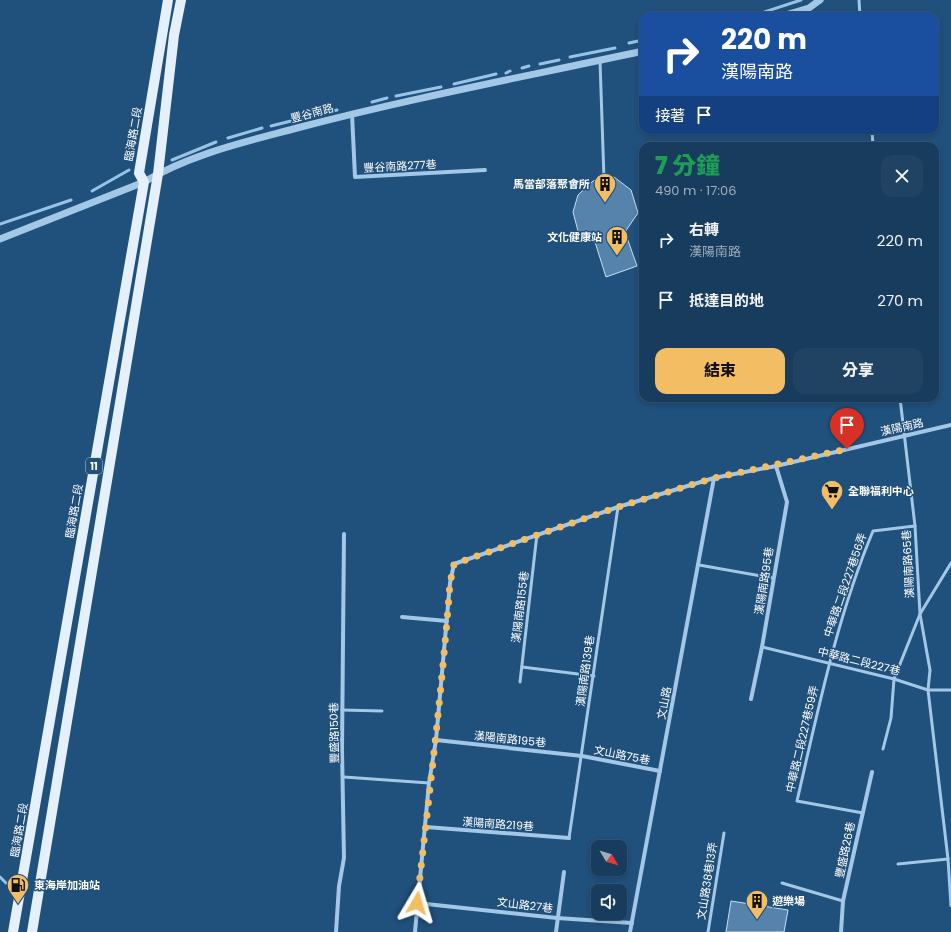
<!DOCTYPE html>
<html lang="zh-TW">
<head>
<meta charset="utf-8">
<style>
	body { margin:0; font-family:Poppins,"Noto Sans TC",sans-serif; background:#214363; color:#f1f3f6; height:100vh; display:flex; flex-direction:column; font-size:15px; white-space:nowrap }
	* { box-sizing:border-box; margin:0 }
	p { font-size:13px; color:#9fadbc }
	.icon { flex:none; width:22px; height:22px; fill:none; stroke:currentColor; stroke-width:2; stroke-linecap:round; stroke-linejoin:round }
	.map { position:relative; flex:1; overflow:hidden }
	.panel { position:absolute; left:639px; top:142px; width:300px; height:260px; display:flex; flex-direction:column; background:#183c5d; border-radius:12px; box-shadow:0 2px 6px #0003,0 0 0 1px #365672 }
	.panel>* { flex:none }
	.hud { position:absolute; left:639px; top:12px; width:300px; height:122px; border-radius:12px; box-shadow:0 2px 6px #0003,0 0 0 1px #365672; background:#1a4fa0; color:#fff; overflow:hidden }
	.needle { width:26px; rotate:128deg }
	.buttons { position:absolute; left:591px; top:840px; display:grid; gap:8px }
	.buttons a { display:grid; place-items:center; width:36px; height:36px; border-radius:8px; background:#183c5d; box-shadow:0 2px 6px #0003,0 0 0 1px #365672; font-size:20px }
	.pin { position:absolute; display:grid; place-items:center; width:34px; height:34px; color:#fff; margin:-41px -17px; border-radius:50% 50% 50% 0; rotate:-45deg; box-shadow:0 0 4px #0007 }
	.pin .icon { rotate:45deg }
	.me { position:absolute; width:44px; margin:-22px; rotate:7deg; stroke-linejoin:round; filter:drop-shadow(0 0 3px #0008) }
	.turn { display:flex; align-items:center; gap:14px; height:84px; padding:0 16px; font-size:18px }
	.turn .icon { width:52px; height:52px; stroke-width:2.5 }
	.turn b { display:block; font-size:28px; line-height:34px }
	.then { display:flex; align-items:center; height:38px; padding:0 16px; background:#0003; gap:8px; font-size:15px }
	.round { display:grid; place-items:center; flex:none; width:42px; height:42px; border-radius:12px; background:#214363 }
	.headline { display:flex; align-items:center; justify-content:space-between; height:68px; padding:0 16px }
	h1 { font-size:24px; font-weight:800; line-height:30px; color:#1e9e55 }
	.cta { display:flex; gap:8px; margin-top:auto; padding:8px 16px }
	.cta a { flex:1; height:46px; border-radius:12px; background:#f3bd64; color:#111; font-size:16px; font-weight:800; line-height:46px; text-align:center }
	.cta a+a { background:#214363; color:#f1f3f6 }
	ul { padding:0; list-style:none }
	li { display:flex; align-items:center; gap:12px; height:60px; padding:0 16px }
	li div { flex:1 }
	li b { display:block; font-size:15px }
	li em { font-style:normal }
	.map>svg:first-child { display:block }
</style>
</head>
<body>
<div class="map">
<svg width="951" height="932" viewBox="0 0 951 932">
	<rect width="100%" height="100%" fill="#20507c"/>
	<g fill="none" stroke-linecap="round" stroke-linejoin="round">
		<!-- stream -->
		<g stroke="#97c3e7" stroke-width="3">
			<path d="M752 16 801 0"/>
			<path d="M629 43 643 40"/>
			<path d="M570 57 615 48"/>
			<path d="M540 64 559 60"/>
			<path d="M522 68 529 66"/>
			<path d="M506 73 510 71"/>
			<path d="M454 84 496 74"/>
			<path d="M396 96 441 87"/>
			<path d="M372 102 387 98"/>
			<path d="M320 114 337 110"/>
			<path d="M271 126 311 116"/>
			<path d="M228 138 262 128"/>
			<path d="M172 160 216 142"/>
			<path d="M92 191 129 170"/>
			<path d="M0 224 71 200"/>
			<path d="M0 877 6 883"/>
		</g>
	</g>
	<!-- building -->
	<g fill="#5583ab" stroke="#c6dff5">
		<path d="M614 177 631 190 638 213 625 232 637 266 606 277 595 242 578 231 573 212 578 195 593 181 601 179 604 182 607 178Z"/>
		<path d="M731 901 788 910 784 932H726Z"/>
	</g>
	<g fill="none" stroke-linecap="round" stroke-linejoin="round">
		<!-- service -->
		<g stroke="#a3c7e6" stroke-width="3">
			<path d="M859 0 860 16"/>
			<path d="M600 61 604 179"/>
			<path d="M872 130 873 146"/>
			<path d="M900 398 915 526 920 614 930 670 928 690 948 859 951 906"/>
			<path d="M699 565 773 578"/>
			<path d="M762 647 894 679 928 690H951"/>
			<path d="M522 667 594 676"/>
			<path d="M520 682 537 534"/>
			<path d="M342 710 382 711"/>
			<path d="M883 749 891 718 894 679 920 614 951 563"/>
			<path d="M344 777 429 783"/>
			<path d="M863 813 797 801C818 710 837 617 873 531L915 526"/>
			<path d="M569 838 618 507"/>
			<path d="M898 864 948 859"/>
			<path d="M782 883 843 901"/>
			<path d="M708 932 724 833"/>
		</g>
		<!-- minor -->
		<g stroke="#a3c7e6" stroke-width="4">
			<path d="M352 114 355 177 485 170"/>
			<path d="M402 617 447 621"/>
			<path d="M751 699 762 647 787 502 776 466"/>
			<path d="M436 740 582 756 660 771"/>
			<path d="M426 827 569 838"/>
			<path d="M417 903 557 918 632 923"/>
			<path d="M336 932 339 886 344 858 342 750 344 534"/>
			<path d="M415 932 429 783 436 740 450 583 454 564 618 507 714 478 776 466 951 425"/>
			<path d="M556 932 564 872"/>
			<path d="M630 932 714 478"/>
			<path d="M841 932 843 901 872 772"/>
		</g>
		<!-- tertiary -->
		<g stroke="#a3c7e6" stroke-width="7">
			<path d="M782 16 809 8 820 0"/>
			<path d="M0 239 144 182C191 154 245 142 297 128 411 98 528 76 643 51"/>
		</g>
		<!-- primary -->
		<g stroke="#e4f0fd" stroke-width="10">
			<path d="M13 932 144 182 139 173 168 0"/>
			<path d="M32 932 158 174 174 35 181 0"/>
		</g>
	</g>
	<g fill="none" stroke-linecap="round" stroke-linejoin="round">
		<!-- route -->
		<path stroke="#f3bd64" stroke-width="7" stroke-dasharray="0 12.6" d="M417 903C429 796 442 690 450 583L454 564 618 507 714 478 847 449"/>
	</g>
	<!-- icons -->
	<defs>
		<g id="building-pin" transform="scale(1.15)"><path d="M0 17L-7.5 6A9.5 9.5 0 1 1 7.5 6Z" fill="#f3bd64" stroke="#20507c"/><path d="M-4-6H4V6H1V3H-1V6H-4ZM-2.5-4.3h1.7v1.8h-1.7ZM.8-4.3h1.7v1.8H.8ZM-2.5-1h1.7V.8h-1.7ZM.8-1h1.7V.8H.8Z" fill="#111"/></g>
		<g id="supermarket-pin" transform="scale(1.15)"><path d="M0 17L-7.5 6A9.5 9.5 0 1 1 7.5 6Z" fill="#f3bd64" stroke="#20507c"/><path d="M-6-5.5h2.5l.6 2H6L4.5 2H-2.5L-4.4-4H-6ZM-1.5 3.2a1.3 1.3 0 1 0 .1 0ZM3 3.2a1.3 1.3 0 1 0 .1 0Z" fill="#111"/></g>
		<g id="fuel-pin" transform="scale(1.15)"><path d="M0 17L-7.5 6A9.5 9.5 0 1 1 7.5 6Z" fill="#f3bd64" stroke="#20507c"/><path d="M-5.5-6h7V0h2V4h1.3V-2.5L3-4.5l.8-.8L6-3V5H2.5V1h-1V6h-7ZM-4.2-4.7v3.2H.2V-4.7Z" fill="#111"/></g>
	</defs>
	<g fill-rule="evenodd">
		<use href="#building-pin" x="605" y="184"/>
		<use href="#building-pin" x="617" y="237"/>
		<use href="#supermarket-pin" x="832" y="491"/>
		<use href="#fuel-pin" x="18" y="885"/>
		<use href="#building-pin" x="757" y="901"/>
	</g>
	<g text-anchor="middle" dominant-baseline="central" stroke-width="3" stroke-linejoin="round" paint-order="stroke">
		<!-- shield labels -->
		<rect fill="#20507c" stroke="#bccad8" stroke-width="1" x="86" y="458" width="16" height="16" rx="3"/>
		<g font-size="10" font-weight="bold" fill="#fff">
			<text x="94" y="466">11</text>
		</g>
		<!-- street labels -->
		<g font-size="11" fill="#fff" stroke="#20507c">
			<text transform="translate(312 113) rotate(-15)">豐谷南路</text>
			<text transform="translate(133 134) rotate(-80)">臨海路二段</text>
			<text transform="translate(400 166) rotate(-3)">豐谷南路277巷</text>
			<text transform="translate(902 427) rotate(-13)">漢陽南路</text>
			<text transform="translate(74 511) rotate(-80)">臨海路二段</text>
			<text transform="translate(908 564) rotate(-93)">漢陽南路65巷</text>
			<text transform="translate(764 581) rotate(-81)">漢陽南路95巷</text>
			<text transform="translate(845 585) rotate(-71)">中華路二段227巷56弄</text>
			<text transform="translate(520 607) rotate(-83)">漢陽南路155巷</text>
			<text transform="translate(859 661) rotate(14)">中華路二段227巷</text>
			<text transform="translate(585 671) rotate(-82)">漢陽南路139巷</text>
			<text transform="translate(664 703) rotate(-79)">文山路</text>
			<text transform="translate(334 733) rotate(-91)">豐盛路150巷</text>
			<text transform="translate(510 739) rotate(6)">漢陽南路195巷</text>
			<text transform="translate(802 739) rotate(-77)">中華路二段227巷59弄</text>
			<text transform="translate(622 755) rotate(11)">文山路75巷</text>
			<text transform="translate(498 824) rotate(4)">漢陽南路219巷</text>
			<text transform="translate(19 830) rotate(-80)">臨海路二段</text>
			<text transform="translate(845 850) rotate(-78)">豐盛路26巷</text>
			<text transform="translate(707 881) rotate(-81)">文山路38巷13弄</text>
			<text transform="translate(525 905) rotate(7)">文山路27巷</text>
		</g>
		<!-- poi labels -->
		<g font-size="11" font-weight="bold" fill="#fff" stroke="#20507c" text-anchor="start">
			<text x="590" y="184" text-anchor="end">馬當部落聚會所</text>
			<text x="602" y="237" text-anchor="end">文化健康站</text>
			<text x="848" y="491">全聯福利中心</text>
			<text x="34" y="885">東海岸加油站</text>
			<text x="772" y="901">遊樂場</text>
		</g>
	</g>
</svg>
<div class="buttons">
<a><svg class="needle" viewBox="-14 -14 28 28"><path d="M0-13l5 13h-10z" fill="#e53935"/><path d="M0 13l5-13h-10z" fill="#9fadbc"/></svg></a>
<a><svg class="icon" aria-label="sound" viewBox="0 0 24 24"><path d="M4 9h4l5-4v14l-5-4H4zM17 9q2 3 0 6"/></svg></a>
</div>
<div class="pin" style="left:847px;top:449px;background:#d93025"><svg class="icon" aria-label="arrive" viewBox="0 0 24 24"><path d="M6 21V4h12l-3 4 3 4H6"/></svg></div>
<svg class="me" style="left:417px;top:903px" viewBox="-20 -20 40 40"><path d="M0-17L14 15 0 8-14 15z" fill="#f3bd64" stroke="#fff" stroke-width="4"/></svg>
<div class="hud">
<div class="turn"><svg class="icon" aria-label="right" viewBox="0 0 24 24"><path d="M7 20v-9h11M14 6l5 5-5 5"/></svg><div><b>220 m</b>漢陽南路</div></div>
<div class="then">接著<svg class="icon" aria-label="arrive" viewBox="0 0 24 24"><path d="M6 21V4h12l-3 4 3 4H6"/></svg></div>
</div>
<section class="panel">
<div class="headline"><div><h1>7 分鐘</h1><p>490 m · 17:06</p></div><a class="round"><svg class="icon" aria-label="close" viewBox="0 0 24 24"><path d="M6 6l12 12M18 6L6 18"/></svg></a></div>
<ul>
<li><svg class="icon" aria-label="right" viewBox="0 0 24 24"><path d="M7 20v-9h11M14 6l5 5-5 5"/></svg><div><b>右轉</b><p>漢陽南路</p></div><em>220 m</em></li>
<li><svg class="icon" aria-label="arrive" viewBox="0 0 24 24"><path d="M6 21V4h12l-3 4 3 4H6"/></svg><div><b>抵達目的地</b></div><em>270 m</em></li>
</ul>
<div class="cta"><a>結束</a><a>分享</a></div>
</section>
</div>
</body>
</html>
